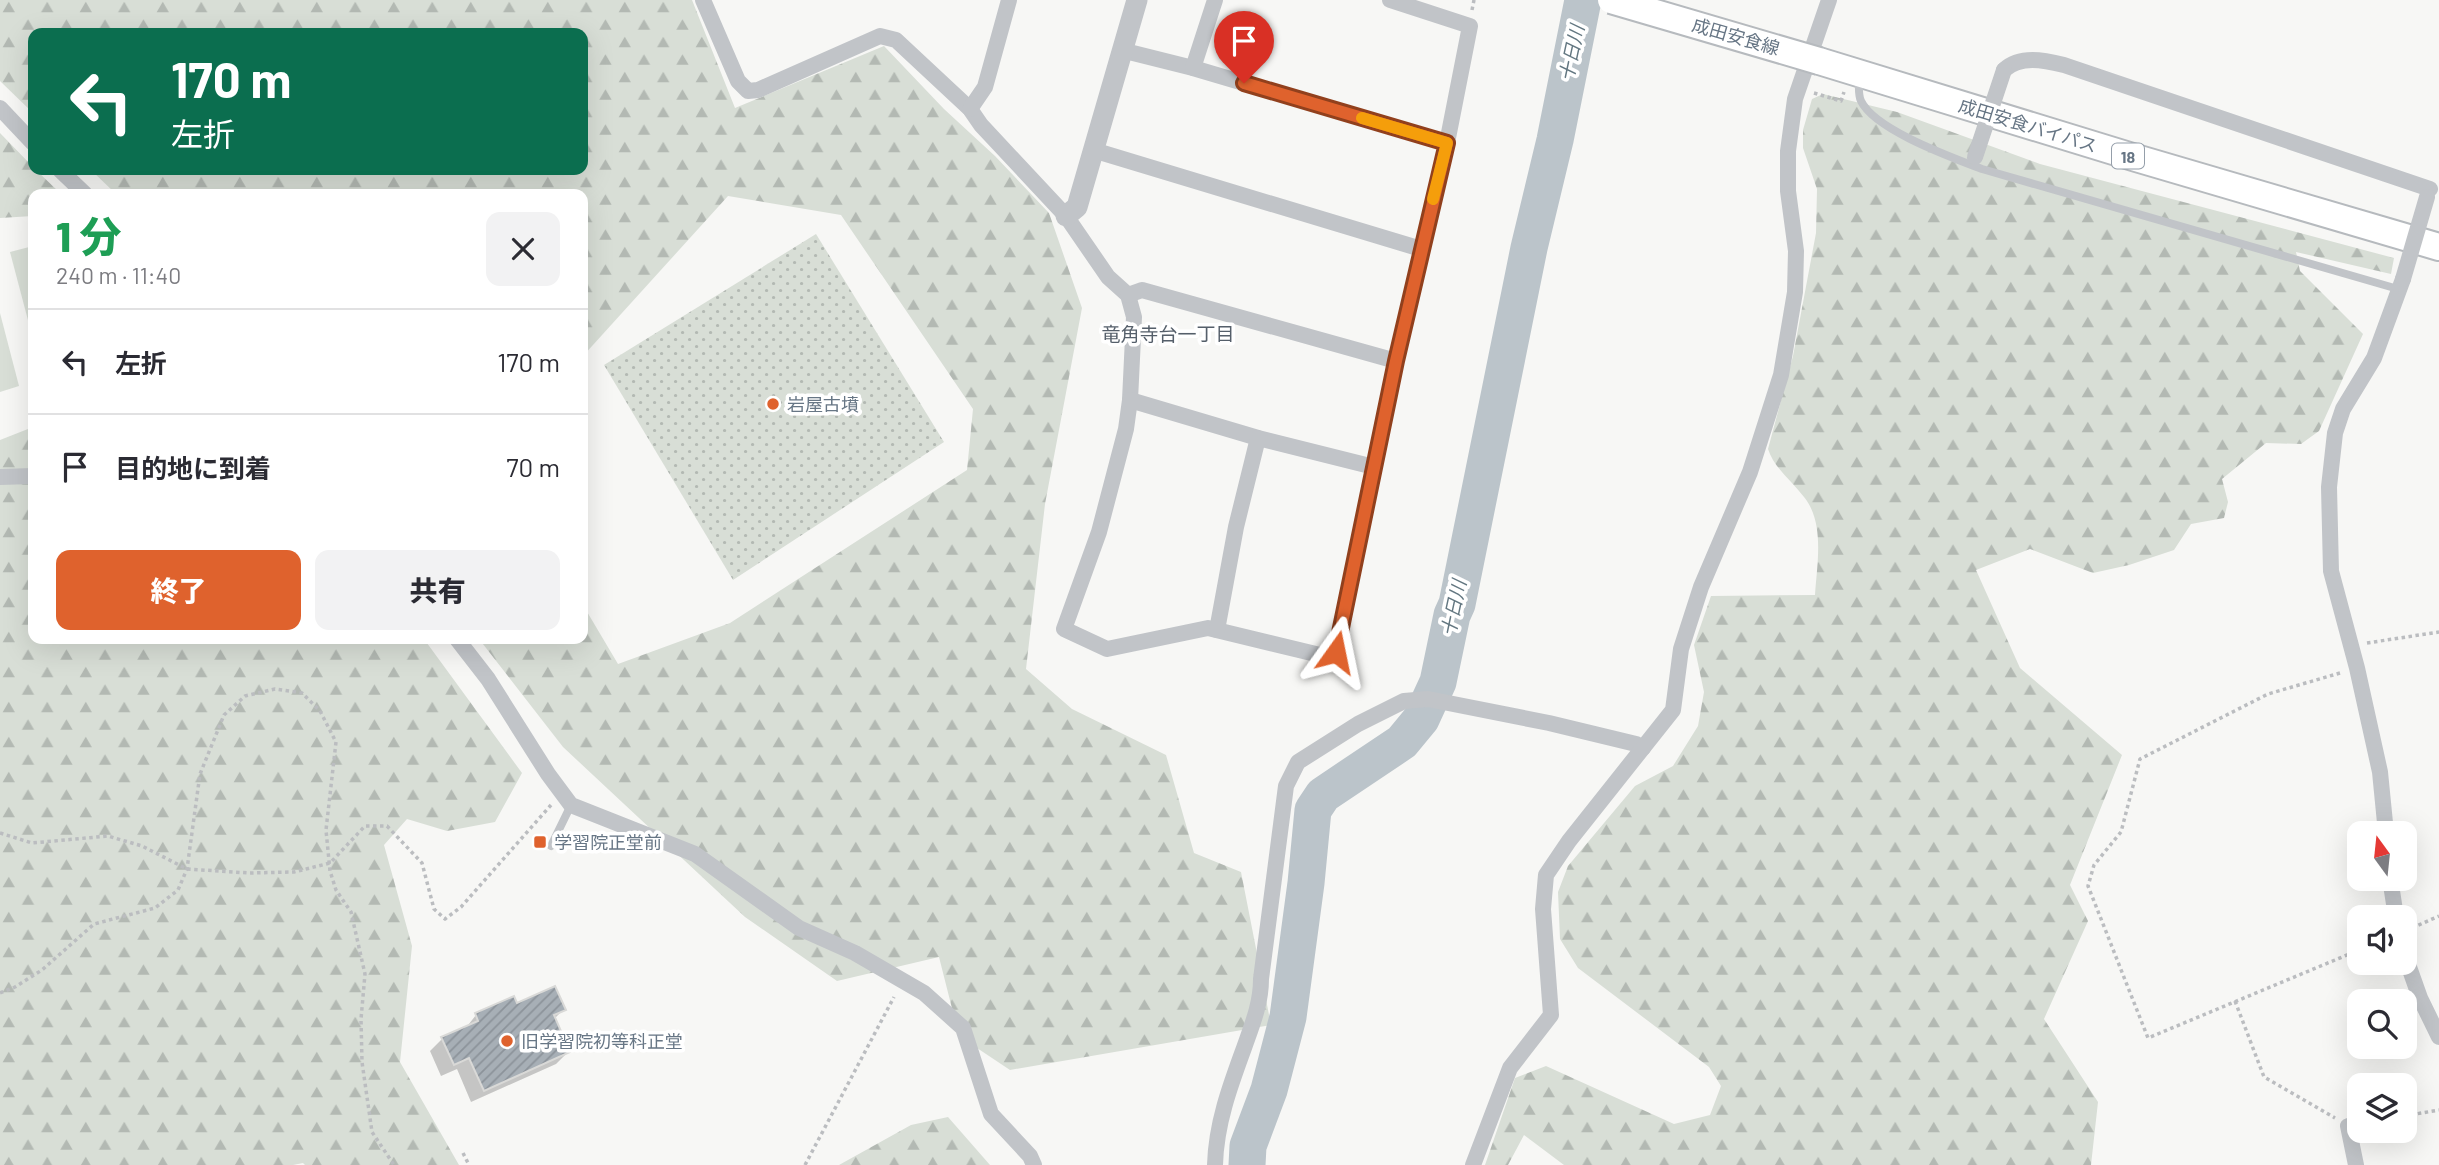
<!DOCTYPE html>
<html lang="ja">
<head>
<meta charset="utf-8">
<style>
	body { margin:0; font-family:Barlow,"Noto Sans JP",sans-serif; background:#f2f2f3; color:#2b2b33; height:100vh; display:flex; flex-direction:column; font-size:26px; white-space:nowrap }
	* { box-sizing:border-box; margin:0 }
	p { font-size:23px; color:#7c7c81 }
	.icon { flex:none; width:38px; height:38px; fill:none; stroke:currentColor; stroke-width:2; stroke-linecap:round; stroke-linejoin:round }
	.map { position:relative; flex:1; overflow:hidden }
	.side { position:absolute; left:28px; top:189px; width:560px; height:455px; display:flex; flex-direction:column; background:#fff; border-radius:14px; box-shadow:0 7px 28px #0002 }
	.side>* { flex:none }
	.guide { position:absolute; left:28px; top:28px; width:560px; height:147px; border-radius:14px; box-shadow:0 7px 28px #0002; background:#0b6e4f; color:#fff; overflow:hidden }
	.needle { width:46px; rotate:345deg }
	.controls { position:absolute; left:2347px; top:821px; display:grid; gap:14px }
	.controls a { display:grid; place-items:center; width:70px; height:70px; border-radius:14px; background:#fff; box-shadow:0 7px 28px #0002; font-size:35px }
	.pin { position:absolute; display:grid; place-items:center; width:60px; height:60px; color:#fff; margin:-72px -30px; border-radius:50% 50% 50% 0; rotate:-45deg; box-shadow:0 0 7px #0007 }
	.pin .icon { rotate:45deg }
	.me { position:absolute; width:77px; margin:-38px; rotate:12deg; stroke-linejoin:round; filter:drop-shadow(0 0 5px #0008) }
	.turn { display:flex; align-items:center; gap:24px; height:147px; padding:0 28px; font-size:32px }
	.turn .icon { width:91px; height:91px; stroke-width:2.5 }
	.turn b { display:block; font-size:49px; line-height:60px }
	.round { display:grid; place-items:center; flex:none; width:74px; height:74px; border-radius:14px; background:#f2f2f3 }
	.overview { display:flex; align-items:center; justify-content:space-between; height:119px; padding:0 28px }
	h1 { font-size:42px; font-weight:800; line-height:52px; color:#1e9e55 }
	.primary-button { display:flex; gap:14px; margin-top:auto; padding:14px 28px }
	.primary-button a { flex:1; height:80px; border-radius:14px; background:#df622d; color:#fff; font-size:28px; font-weight:800; line-height:80px; text-align:center }
	.primary-button a+a { background:#f2f2f3; color:#2b2b33 }
	ul { padding:0; list-style:none }
	li { display:flex; align-items:center; gap:21px; height:105px; padding:0 28px; border-top:2px solid #e1e1e2 }
	li div { flex:1 }
	li b { display:block; font-size:26px }
	li em { font-style:normal }
	.map>svg:first-child { display:block }
</style>
</head>
<body>
<div class="map">
<svg width="2439" height="1165" viewBox="0 0 2439 1165">
	<defs>
		<pattern id="grass-dots" width="8" height="8" patternUnits="userSpaceOnUse" patternTransform="scale(1.75)"><rect width="8" height="8" fill="#d8ded6"/><path d="M2 2h.1M6 6h.1" fill="none" stroke="#b3b9b3" stroke-width="1.8" stroke-linecap="round"/></pattern>
		<pattern id="forest-firs" width="22" height="20" patternUnits="userSpaceOnUse" patternTransform="scale(1.75)"><rect width="22" height="20" fill="#d8ded6"/><path d="M5 1l3.5 6h-7zM16 11l3.5 6h-7z" fill="#b3b9b3"/></pattern>
		<pattern id="building-hatch" width="6" height="6" patternUnits="userSpaceOnUse" patternTransform="scale(1.75)"><rect width="6" height="6" fill="#a7afb6"/><path d="M-1 1l2-2M0 6l6-6M5 7l2-2" fill="none" stroke="#8c939a"/></pattern>
	</defs>
	<rect width="100%" height="100%" fill="#f7f7f5"/>
	<!-- grass -->
	<path fill="url(#grass-dots)" d="M816 234 944 442 733 580 604 365Z"/>
	<!-- forest -->
	<g fill="url(#forest-firs)">
		<path d="M0 0H692L735 108 884 46 944 109 995 156 1049 213 1082 308 1045 504 1026 669 1072 709 1166 755 1194 853 1241 872 1271 1025 1010 1070 959 1036 939 957 837 981 745 917 563 747 479 639H583V605L618 664 730 623 967 470 973 409 841 215 728 196 583 356V194H116L91 170H583V33H33V113L0 81Z"/>
		<path d="M1823 94 1897 112 2040 164 2394 258 2391 274 2296 252 2300 271 2363 334 2319 431 2301 444 2266 443 2222 479 2228 502 2224 518 2191 524 2174 550 2129 565 2093 573 2030 549 1976 570 2020 668 2122 755 2070 885 2088 921 2044 1019 2098 1102 2091 1165H1564L1524 1135 1508 1165H1485L1515 1078 1546 1066 1674 1124 1710 1115 1721 1086 1709 1067 1578 968 1560 939 1558 892 1568 866 1635 786 1673 766 1698 726 1704 692 1694 645 1711 596 1815 595C1817 564 1825 523 1804 497 1792 481 1774 468 1768 449L1793 356 1816 233 1817 189 1803 148V130L1812 99Z"/>
		<path d="M0 133 33 167V170H36L58 191 56 194H33V216L0 218Z"/>
		<path d="M33 427V639H424L522 773 495 822 447 831 407 819 384 845 412 946 400 1062 459 1165H305L303 1163 293 1165H0V440Z"/>
		<path d="M948 1117 990 1165H839L911 1125Z"/>
	</g>
	<!-- garden -->
	<g fill="#d8ded6">
		<path d="M33 246V323L29 324 10 252Z"/>
		<path d="M0 313 19 386 0 392Z"/>
	</g>
	<!-- shadow -->
	<path fill="#0003" d="M516 1005 564 1009 554 1019 568 1052 556 1064 471 1102 457 1069 441 1076 430 1051 442 1039 465 1029 476 1015Z"/>
	<g fill="none" stroke-linecap="round" stroke-linejoin="round">
		<!-- river -->
		<path stroke="#bbc4ca" stroke-width="37" d="M1247 1165 1248 1146 1269 1090 1288 1017 1306 883 1313 810 1323 795 1402 742 1421 719 1438 682 1452 615 1457 604 1529 248 1555 140 1583 0"/>
	</g>
	<!-- building -->
	<path fill="url(#building-hatch)" stroke="#d9d9d7" stroke-width="2" d="M555 986 566 1010 554 1015 570 1052 484 1091 469 1058 454 1065 441 1037 478 1021 475 1013 514 996 517 1003Z"/>
	<g fill="none" stroke-linecap="round" stroke-linejoin="round">
		<!-- primary casing -->
		<g stroke="#b6babe" stroke-width="30">
			<path id="primary" d="M1819 61 2136 158 2439 247"/>
		</g>
		<!-- path -->
		<g stroke="#bbbdc0" stroke-width="3.5" stroke-dasharray="3.5 3.5" stroke-linecap="butt">
			<path d="M1472 10 1474 0"/>
			<path d="M1814 93 1841 101 1844 92"/>
			<path d="M2367 643 2439 632"/>
			<path d="M2340 673 2268 694 2140 759 2121 832 2094 865 2088 886 2148 1038 2359 950"/>
			<path d="M0 833 32 843 108 836 142 846 187 869 249 873 294 872 330 863 365 826H387L422 863 434 909 445 919 461 907 551 805"/>
			<path d="M2412 928 2439 916"/>
			<path d="M0 993 15 987 42 970 94 924 155 908 178 890 187 869 200 774 224 715 245 696 275 689 302 693 320 711 336 742 326 830 330 871 336 890 351 912 365 974 361 1019 362 1062 372 1132 394 1165"/>
			<path d="M2235 1001 2264 1077 2335 1118"/>
			<path d="M2404 1116 2439 1110"/>
			<path d="M463 1153 469 1165"/>
			<path d="M805 1165 894 997"/>
		</g>
		<!-- service -->
		<g stroke="#c1c4c8" stroke-width="8">
			<path d="M1859 79C1859 86 1858 95 1861 101 1875 130 1951 157 1982 169L2398 289"/>
			<path d="M551 846 571 805"/>
		</g>
		<!-- minor -->
		<g stroke="#c1c4c8" stroke-width="16">
			<path d="M703 0 738 81 748 91 758 90 880 36 896 40 970 109 981 125 1066 216 1108 277 1128 295 1134 317 1130 400 1126 429 1099 532 1064 629 1107 649 1208 628 1324 656 1336 652 1396 361 1447 143 1470 26 1390 0"/>
			<path d="M1121 50 1193 68 1447 143"/>
			<path d="M1193 68 1215 0"/>
			<path d="M2004 70C2020 55 2044 60 2064 65L2430 189"/>
			<path d="M0 108 33 143"/>
			<path d="M970 109 985 87 1009 0"/>
			<path d="M1093 150 1421 249"/>
			<path d="M60 170 85 194"/>
			<path d="M1128 295 1142 290 1396 361"/>
			<path d="M1130 400 1258 438 1374 467"/>
			<path d="M0 477 33 476"/>
			<path d="M1217 630 1236 527 1258 438"/>
			<path d="M457 639 488 679 548 774 571 805 695 854 799 928 855 953 924 993 963 1028 991 1114 1030 1156 1034 1165"/>
			<path d="M2386 833 2380 772 2357 668 2331 571 2329 487 2335 433 2343 409 2374 358 2403 279"/>
			<path d="M2390 878 2396 917"/>
			<path d="M2404 953 2420 998 2439 1037"/>
			<path d="M2348 1126 2356 1165"/>
			<path d="M1215 1165C1216 1124 1230 1086 1244 1048 1252 1025 1261 1004 1261 979L1286 786 1298 762 1358 724 1404 701 1428 699 1549 723 1636 744 1643 748"/>
			<path d="M1473 1165 1510 1068 1551 1015 1543 909 1546 875 1569 841 1673 710 1681 649 1701 587 1750 472 1781 375 1795 292 1796 251 1788 191V151L1795 99 1829 0"/>
		</g>
		<!-- tertiary -->
		<path stroke="#c1c4c8" stroke-width="21" d="M1066 216 1077 207 1137 0"/>
		<!-- primary -->
		<use href="#primary" stroke="#fff" stroke-width="26"/>
		<!-- primary-bridge casing -->
		<g stroke="#b6babe" stroke-width="30" stroke-linecap="butt">
			<path id="primary-bridge" d="M1611 0 1819 61"/>
		</g>
		<!-- minor-bridge -->
		<g stroke="#c1c4c8" stroke-width="16">
			<path d="M1975 157 2004 70"/>
			<path d="M2403 279 2427 197"/>
		</g>
		<!-- primary-bridge -->
		<use href="#primary-bridge" stroke="#fff" stroke-width="26"/>
	</g>
	<g fill="none" stroke-linecap="round" stroke-linejoin="round">
		<!-- route casing -->
		<g stroke="#91401d" stroke-width="18">
			<path id="route" d="M1244 83 1447 143 1396 361 1336 652"/>
		</g>
		<!-- route -->
		<use href="#route" stroke="#df622d" stroke-width="12"/>
		<!-- slow -->
		<path stroke="#f59e0b" stroke-width="12" d="M1362 118 1447 143 1433 199"/>
	</g>
	<!-- markers -->
	<g fill="#df622d" stroke="#fff" stroke-width="2.5">
		<circle cx="773" cy="404" r="7"/>
		<rect x="533" y="835" width="14" height="14" rx="3.5"/>
		<circle cx="507" cy="1041" r="7"/>
	</g>
	<g text-anchor="middle" dominant-baseline="central" stroke-width="7" stroke-linejoin="round" paint-order="stroke">
		<!-- shield labels -->
		<rect fill="#fff" stroke="#959faa" stroke-width="2" x="2112" y="143.5" width="32" height="25" rx="5"/>
		<g font-size="16" font-weight="bold" fill="#677685">
			<text x="2128" y="156">18</text>
		</g>
		<!-- street labels -->
		<g font-size="18" fill="#677685" stroke="#fff">
			<text transform="translate(1736 36) rotate(16)">成田安食線</text>
			<text transform="translate(2028 125) rotate(17)">成田安食バイパス</text>
		</g>
		<!-- poi labels -->
		<g font-size="18" fill="#677685" stroke="#fff" text-anchor="start">
			<text x="787" y="404">岩屋古墳</text>
			<text x="554" y="842">学習院正堂前</text>
			<text x="521" y="1041">旧学習院初等科正堂</text>
		</g>
		<!-- water labels -->
		<g font-size="19" font-style="italic" fill="#637781" stroke="#fff">
			<text transform="translate(1571 53) rotate(-78)">十日川</text>
			<text transform="translate(1453 608) rotate(-78)">十日川</text>
		</g>
		<!-- neighbourhood labels -->
		<g font-size="19" fill="#555f6a" stroke="#fff">
			<text x="1168" y="333">竜角寺台一丁目</text>
		</g>
	</g>
</svg>
<div class="controls">
<a><svg class="needle" viewBox="-14 -14 28 28"><path d="M0-13l5 13h-10z" fill="#e53935"/><path d="M0 13l5-13h-10z" fill="#7c7c81"/></svg></a>
<a><svg class="icon" aria-label="sound" viewBox="0 0 24 24"><path d="M4 9h4l5-4v14l-5-4H4zM17 9q2 3 0 6"/></svg></a>
<a><svg class="icon" aria-label="search" viewBox="0 0 24 24"><circle cx="10" cy="10" r="6"/><path d="M15 15l6 6"/></svg></a>
<a><svg class="icon" aria-label="layers" viewBox="0 0 24 24"><path d="M12 4l9 5-9 5-9-5zM3 14l9 5 9-5"/></svg></a>
</div>
<div class="pin" style="left:1244px;top:83px;background:#d93025"><svg class="icon" aria-label="arrive" viewBox="0 0 24 24"><path d="M6 21V4h12l-3 4 3 4H6"/></svg></div>
<svg class="me" style="left:1336px;top:652px" viewBox="-20 -20 40 40"><path d="M0-17L14 15 0 8-14 15z" fill="#df622d" stroke="#fff" stroke-width="4"/></svg>
<div class="guide">
<div class="turn"><svg class="icon" aria-label="left" viewBox="0 0 24 24"><path d="M17 20v-9H6M10 6l-5 5 5 5"/></svg><div><b>170 m</b>左折</div></div>
</div>
<section class="side">
<div class="overview"><div><h1>1 分</h1><p>240 m · 11:40</p></div><a class="round"><svg class="icon" aria-label="close" viewBox="0 0 24 24"><path d="M6 6l12 12M18 6L6 18"/></svg></a></div>
<ul>
<li><svg class="icon" aria-label="left" viewBox="0 0 24 24"><path d="M17 20v-9H6M10 6l-5 5 5 5"/></svg><div><b>左折</b></div><em>170 m</em></li>
<li><svg class="icon" aria-label="arrive" viewBox="0 0 24 24"><path d="M6 21V4h12l-3 4 3 4H6"/></svg><div><b>目的地に到着</b></div><em>70 m</em></li>
</ul>
<div class="primary-button"><a>終了</a><a>共有</a></div>
</section>
</div>
</body>
</html>
